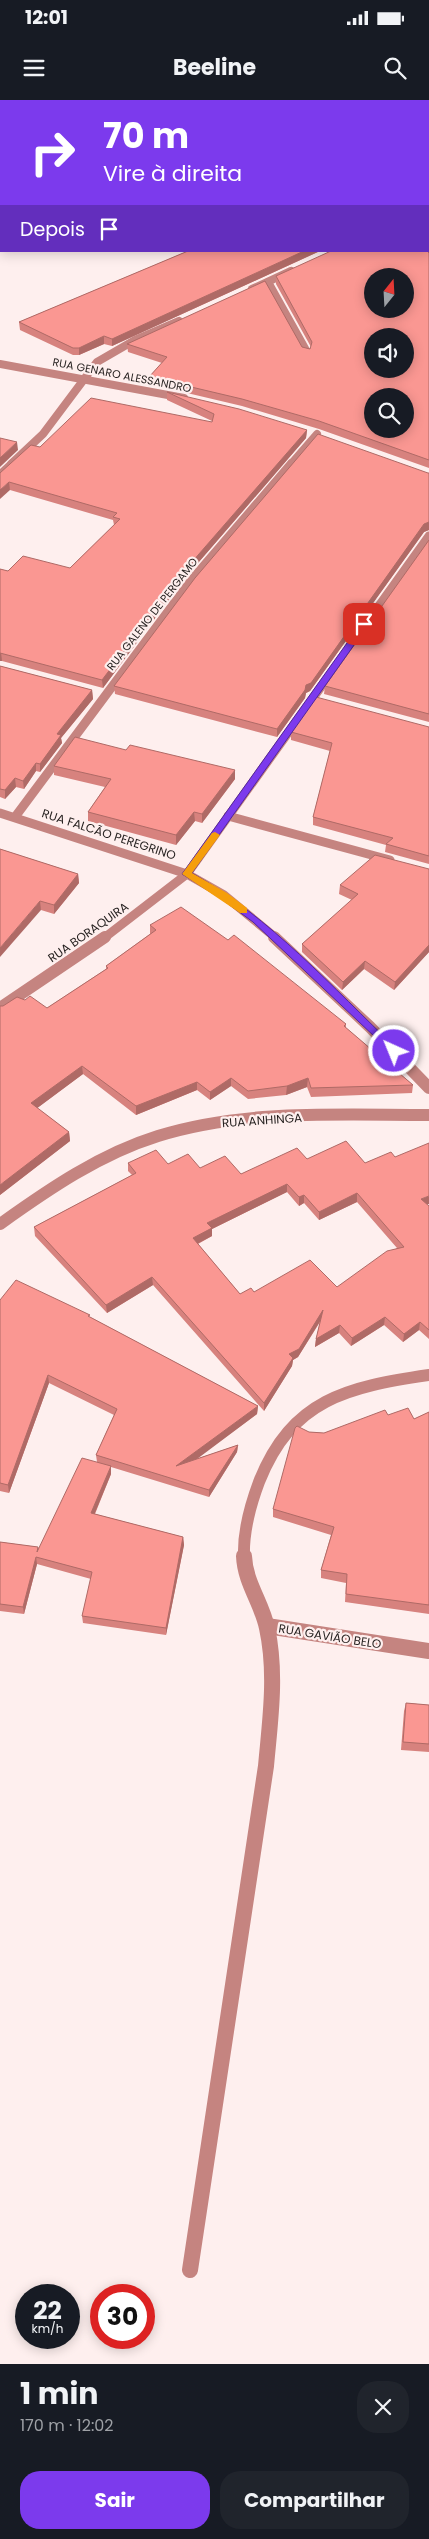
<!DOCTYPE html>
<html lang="pt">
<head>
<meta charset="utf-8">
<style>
	body { margin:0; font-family:Poppins,sans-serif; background:#20242c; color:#f1f3f6; height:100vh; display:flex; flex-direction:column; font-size:19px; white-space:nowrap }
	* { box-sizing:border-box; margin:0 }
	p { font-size:16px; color:#9ea1a6 }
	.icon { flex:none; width:28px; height:28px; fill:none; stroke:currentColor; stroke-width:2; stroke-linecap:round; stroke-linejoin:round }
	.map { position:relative; height:2264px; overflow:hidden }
	.details { display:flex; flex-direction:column; background:#171b24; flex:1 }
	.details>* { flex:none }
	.hud { position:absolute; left:0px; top:0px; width:430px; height:152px; box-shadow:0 2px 12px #0003; background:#7c3aed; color:#fff; overflow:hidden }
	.needle { width:32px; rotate:18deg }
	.buttons { position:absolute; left:364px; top:168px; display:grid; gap:10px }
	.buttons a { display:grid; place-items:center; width:50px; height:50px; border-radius:50%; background:#171b24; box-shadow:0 2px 12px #0003; font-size:25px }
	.speed { position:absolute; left:15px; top:2184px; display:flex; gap:10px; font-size:25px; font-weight:700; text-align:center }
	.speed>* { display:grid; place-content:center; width:65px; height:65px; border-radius:50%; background:#171b24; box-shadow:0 2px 12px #0003; line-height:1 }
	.speed small { font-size:12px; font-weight:400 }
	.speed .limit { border:8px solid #d22; background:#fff; color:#111 }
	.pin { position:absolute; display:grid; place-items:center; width:42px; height:42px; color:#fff; margin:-21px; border-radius:10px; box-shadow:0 2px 8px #0006 }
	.me { position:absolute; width:55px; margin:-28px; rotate:316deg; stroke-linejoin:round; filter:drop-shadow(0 0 4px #0008) }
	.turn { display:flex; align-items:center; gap:18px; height:105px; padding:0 20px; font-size:22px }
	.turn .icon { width:65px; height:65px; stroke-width:2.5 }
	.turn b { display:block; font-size:35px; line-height:42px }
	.then { display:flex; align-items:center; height:48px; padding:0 20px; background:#0003; gap:10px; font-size:19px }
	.round { display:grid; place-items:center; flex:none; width:52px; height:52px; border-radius:20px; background:#20242c }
	.head { display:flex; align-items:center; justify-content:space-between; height:85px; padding:0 20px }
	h1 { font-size:30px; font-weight:700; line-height:38px }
	.action { display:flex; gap:10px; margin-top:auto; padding:10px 20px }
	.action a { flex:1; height:58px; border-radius:20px; background:#7c3aed; color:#fff; font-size:20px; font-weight:700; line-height:58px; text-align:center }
	.action a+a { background:#20242c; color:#f1f3f6 }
	.status { display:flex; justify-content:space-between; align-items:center; height:35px; padding:0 25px; background:#171b24; direction:ltr }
	.status svg { height:14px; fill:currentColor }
	header { display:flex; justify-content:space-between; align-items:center; height:65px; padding:0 20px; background:#171b24; font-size:22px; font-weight:700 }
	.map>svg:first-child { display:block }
</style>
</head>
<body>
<div class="status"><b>12:01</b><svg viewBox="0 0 49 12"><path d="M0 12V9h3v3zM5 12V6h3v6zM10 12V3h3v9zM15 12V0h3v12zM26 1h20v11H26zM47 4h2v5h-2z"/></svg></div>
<header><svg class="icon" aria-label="menu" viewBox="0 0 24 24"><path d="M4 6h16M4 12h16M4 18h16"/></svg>Beeline<svg class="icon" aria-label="search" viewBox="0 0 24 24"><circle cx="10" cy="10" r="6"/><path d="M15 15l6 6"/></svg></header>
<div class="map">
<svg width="429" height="2264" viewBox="0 0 429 2264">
	<rect width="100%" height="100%" fill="#feefee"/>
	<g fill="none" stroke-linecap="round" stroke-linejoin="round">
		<!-- street-far3 -->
		<g stroke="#c58480" stroke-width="8">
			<path d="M268 182 307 252"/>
			<path d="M252 189 291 171"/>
			<path d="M0 264 184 298"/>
			<path d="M11 364 43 334 97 262 135 240 179 221"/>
			<path d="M291 364 317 334"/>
		</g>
		<!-- street-far2 -->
		<g stroke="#c58480" stroke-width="9">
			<path d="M0 375 13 363"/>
			<path d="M0 713 187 774 224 795 276 838"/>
			<path d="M228 716 390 760"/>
			<path d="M15 717 190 482 292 363"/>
			<path d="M104 838 187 774 429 436"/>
		</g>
		<!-- street-far1 -->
		<g stroke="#c58480" stroke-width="12">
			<path d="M274 837 370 927 429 988"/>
			<path d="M0 908 105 837"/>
			<path d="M0 1124C49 1089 100 1054 158 1036 245 1009 339 1015 429 1015"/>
			<path d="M244 1457C243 1432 250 1406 259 1382 292 1299 347 1287 429 1275"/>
		</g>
		<!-- street -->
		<g stroke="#c58480" stroke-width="16">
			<path d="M267 1526 429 1551"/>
			<path d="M190 2170 266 1666C270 1621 277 1574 267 1528 262 1503 245 1483 244 1456"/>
		</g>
	</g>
	<!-- wall -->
	<g fill="#d7827e" fill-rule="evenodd">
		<path d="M188 151H320L112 246 104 244 79 255H73L20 230 19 222Z"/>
		<path d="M429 153V368L319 329 242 306 149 284V277L162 263 128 252 127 244 302 247 310 249 311 247 276 184V176Z"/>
		<path d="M167 292 307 330 306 338 185 478 103 588 2 561H0V469L8 471 70 468 114 425 113 420 10 390 0 373 40 347 212 322V321L167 300Z"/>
		<path d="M428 373H429V430L424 432 310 591 306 593 305 598 277 637 115 594 114 586Z"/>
		<path d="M429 440V622L324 594 325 586Z"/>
		<path d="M0 566 92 590 93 599 61 638 62 643 40 672 36 671 24 689 16 687 5 699 0 697Z"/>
		<path d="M428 627H429V764L385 752 386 745 313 725V717L330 651 291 640V632Z"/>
		<path d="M54 666 235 679 202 723 195 721 176 745 88 721V712L105 687 54 675Z"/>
		<path d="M0 749 78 774 79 783 54 814 41 810Z"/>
		<path d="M428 769H429V852L394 890 364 869 342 890 302 852V844L352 800 339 794 340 785Z"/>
		<path d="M150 825 346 924V928L413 985 412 993 311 997 307 987 286 995 248 999 231 986 210 1000 197 990 136 1015 83 974 37 1008 69 1032 70 1041 0 1095 47 908 106 869V866L150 834Z"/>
		<path d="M307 1059 365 1063 429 1106V1239L419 1230 403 1242 384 1225 351 1246 339 1233 315 1247 316 1239 320 1222 298 1257 293 1260 292 1266 264 1311 153 1185 107 1213 35 1136 34 1127 132 1075 128 1071V1063L168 1064 241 1074ZM287 1092 299 1106 304 1103 319 1120 357 1102 397 1148 337 1187 254 1192 240 1194 198 1144 212 1136V1129Z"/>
		<path d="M0 1200 90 1217 258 1306 257 1314 196 1359 238 1345 237 1352 209 1397 111 1367V1374L95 1414 183 1437 184 1445 166 1535 83 1523 82 1516 91 1479 37 1464 24 1514 0 1511V1442L38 1447 39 1449 97 1362 96 1355 114 1315 49 1283 9 1393 0 1391Z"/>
		<path d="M429 1312V1514L345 1502 346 1483 321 1478V1470L331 1435 273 1417V1409L309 1332 324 1333 388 1315 414 1319Z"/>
		<path d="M406 1603 429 1605V1652L401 1650 404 1611Z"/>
	</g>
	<!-- shaded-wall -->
	<g fill="#af6a66">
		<path d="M304 151H320L112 246V239Z"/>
		<path d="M104 236V244L79 255V248Z"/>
		<path d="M307 330 306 338 185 478 103 588 102 580 185 470Z"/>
		<path d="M17 342 18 350 0 367V358Z"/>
		<path d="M9 382 10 390 0 399V390Z"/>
		<path d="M429 422V430L424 432 310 591 306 593 305 598 277 637V629L306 585 424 424Z"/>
		<path d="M1 552 2 561H0V553Z"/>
		<path d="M92 590 93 599 61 638 62 643 40 672V664L57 634Z"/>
		<path d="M36 663V671L24 689 23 681Z"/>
		<path d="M235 670V679L202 723V714Z"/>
		<path d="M15 678 16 687 5 699V690Z"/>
		<path d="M194 712 195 721 176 745V735Z"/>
		<path d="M78 774 79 783 54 814V805Z"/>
		<path d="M40 801 41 810 0 857V848Z"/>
		<path d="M429 845V852L394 890 395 882Z"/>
		<path d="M365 861 364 869 342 890 343 882Z"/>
		<path d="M82 966 83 974 32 1012 31 1003Z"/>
		<path d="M231 978V986L210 1000V992Z"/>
		<path d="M308 978 307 987 286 995 287 986Z"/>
		<path d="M197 982V990L136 1015V1006Z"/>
		<path d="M69 1032 70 1041 0 1095V1085Z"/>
		<path d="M287 1084V1092L212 1129V1136L193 1146V1138L207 1123Z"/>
		<path d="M357 1093V1102L319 1120V1112Z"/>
		<path d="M304 1095V1103L299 1106V1097Z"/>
		<path d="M429 1096V1104L420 1107 421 1099Z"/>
		<path d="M152 1177 153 1185 107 1213 106 1205Z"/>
		<path d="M323 1210 322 1218 298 1257 293 1260 292 1266 264 1311V1303L289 1254Z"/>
		<path d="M385 1217 384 1225 351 1246 352 1238Z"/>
		<path d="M420 1222 419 1230 403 1242 404 1234Z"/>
		<path d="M340 1225 339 1233 315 1247 316 1239Z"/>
		<path d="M48 1275 49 1283 9 1393 8 1385Z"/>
		<path d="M258 1306 257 1314 177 1374 176 1366Z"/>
		<path d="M238 1345 237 1352 209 1397V1390Z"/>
		<path d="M111 1366V1374L92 1420 91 1413Z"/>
		<path d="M183 1437 184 1445 166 1535V1528Z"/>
		<path d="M36 1457 37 1464 24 1514 23 1507Z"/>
	</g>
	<!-- building -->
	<g fill="#fa9792" stroke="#af6a66" fill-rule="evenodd">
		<path d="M188 151H304L112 239 104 236 79 248H73L19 222Z"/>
		<path d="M331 151H427L429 153V360L319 321 242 299 149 277 167 257 127 244 265 181 302 247 310 249 312 242 276 176ZM372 176H405V209H372ZM372 236H405V269H372ZM372 296H405V329H372Z"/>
		<path d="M167 292 239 309 307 330 185 470 102 580 0 553V469L8 471 23 456 70 468 120 419 113 417 117 413 9 382 0 390V373L31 345 40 347 91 298 212 322 214 314Z"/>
		<path d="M318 334 428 373H429V422L424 424 311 583 306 585 305 590 277 629 114 586 195 478Z"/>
		<path d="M0 338 17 342 0 358Z"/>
		<path d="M429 440V614L325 586Z"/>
		<path d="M0 566 92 590 57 634 61 635 40 664 36 663 23 681 15 678 5 690 0 689Z"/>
		<path d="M316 597 429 627V756L386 744 393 738 313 717 332 643 291 632Z"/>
		<path d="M75 637 126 650 130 645 235 670 202 714 194 712 176 735 88 712 111 679 54 666Z"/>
		<path d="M0 749 78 774 54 805 40 801 0 848Z"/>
		<path d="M375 755 429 769V845L395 882 365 861 343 882 302 844 358 794 340 785Z"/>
		<path d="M181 807 228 840 234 835 346 924 344 926 413 985 311 988 308 978 287 986 248 991 231 978 210 992 197 982 136 1006 82 966 31 1003 69 1032 0 1085V906H3L17 897 25 900 30 896 47 908 108 868 106 866 156 830 150 825Z"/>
		<path d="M346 1041 365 1063 391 1052 395 1057 429 1043V1096L421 1099 429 1106V1230L420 1222 404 1234 385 1217 352 1238 340 1225 316 1239 323 1210 299 1249 289 1254 293 1258 264 1303 152 1177 106 1205 34 1127 136 1073 128 1063 156 1050 168 1064 188 1054 200 1068 225 1056 241 1074 297 1048 307 1059ZM287 1084 299 1097 304 1095 319 1112 357 1093 404 1147 387 1151 337 1187 310 1160 254 1192 251 1188 240 1194 193 1138 212 1128 207 1123Z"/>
		<path d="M16 1180 90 1215 88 1216 258 1306 176 1366 238 1345 209 1390 96 1355 117 1309 48 1275 8 1385 0 1383V1200Z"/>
		<path d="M408 1308 414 1319 429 1312V1505L346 1494 347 1474 321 1470 334 1427 273 1409 295 1328 297 1326 309 1332 324 1333 385 1310 388 1315Z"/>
		<path d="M82 1358 111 1366 91 1413 183 1437 166 1528 82 1516 92 1472 36 1457 23 1507 0 1504V1442L38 1447 37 1452Z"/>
		<path d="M406 1603 429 1605V1644L403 1642Z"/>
	</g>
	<!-- route -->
	<path fill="#7c3aed" stroke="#51269a" d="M362 522 369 524 192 773C271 818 332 887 397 949L399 951 394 955 253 822 220 798 182 774Z"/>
	<!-- slow -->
	<path fill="#f59e0b" d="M215 732 220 735 192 773 227 793 247 808V813H240L182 774 212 733Z"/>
	<g text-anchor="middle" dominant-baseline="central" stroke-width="4.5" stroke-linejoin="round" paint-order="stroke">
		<!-- far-street labels -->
		<g font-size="11" fill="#241f1e" stroke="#feefee">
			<text transform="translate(122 275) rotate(11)">RUA GENARO ALESSANDRO</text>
			<text transform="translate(152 514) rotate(-52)">RUA GALENO DE PERGAMO</text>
		</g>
		<!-- street labels -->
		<g font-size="12" fill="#241f1e" stroke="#feefee">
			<text transform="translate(109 734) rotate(18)">RUA FALCÃO PEREGRINO</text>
			<text transform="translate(88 832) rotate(-35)">RUA BORAQUIRA</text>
			<text transform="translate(262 1020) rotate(-4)">RUA ANHINGA</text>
			<text transform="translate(330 1536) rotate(9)">RUA GAVIÃO BELO</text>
		</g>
	</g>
</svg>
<div class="buttons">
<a><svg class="needle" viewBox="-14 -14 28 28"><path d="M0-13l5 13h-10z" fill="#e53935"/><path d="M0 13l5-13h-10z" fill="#9ea1a6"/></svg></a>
<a><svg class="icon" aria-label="sound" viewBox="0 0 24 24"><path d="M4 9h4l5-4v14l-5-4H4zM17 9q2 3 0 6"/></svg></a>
<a><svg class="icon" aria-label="search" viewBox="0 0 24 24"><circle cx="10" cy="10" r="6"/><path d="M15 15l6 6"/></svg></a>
</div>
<div class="speed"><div>22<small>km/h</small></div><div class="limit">30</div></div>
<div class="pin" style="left:364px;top:524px;background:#d93025"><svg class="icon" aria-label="arrive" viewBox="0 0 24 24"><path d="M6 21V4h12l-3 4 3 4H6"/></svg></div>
<svg class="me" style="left:394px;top:951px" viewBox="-20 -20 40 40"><circle r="17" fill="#7c3aed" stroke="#fff" stroke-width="3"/><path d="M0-11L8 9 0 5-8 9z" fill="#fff"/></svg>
<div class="hud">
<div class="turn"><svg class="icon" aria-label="right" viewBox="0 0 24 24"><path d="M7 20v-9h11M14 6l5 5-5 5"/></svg><div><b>70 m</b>Vire à direita</div></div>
<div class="then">Depois<svg class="icon" aria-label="arrive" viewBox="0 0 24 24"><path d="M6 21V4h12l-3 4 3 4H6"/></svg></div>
</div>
</div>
<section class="details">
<div class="head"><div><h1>1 min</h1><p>170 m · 12:02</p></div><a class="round"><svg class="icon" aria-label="close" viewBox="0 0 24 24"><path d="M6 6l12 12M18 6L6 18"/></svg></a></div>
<div class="action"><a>Sair</a><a>Compartilhar</a></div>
</section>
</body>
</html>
